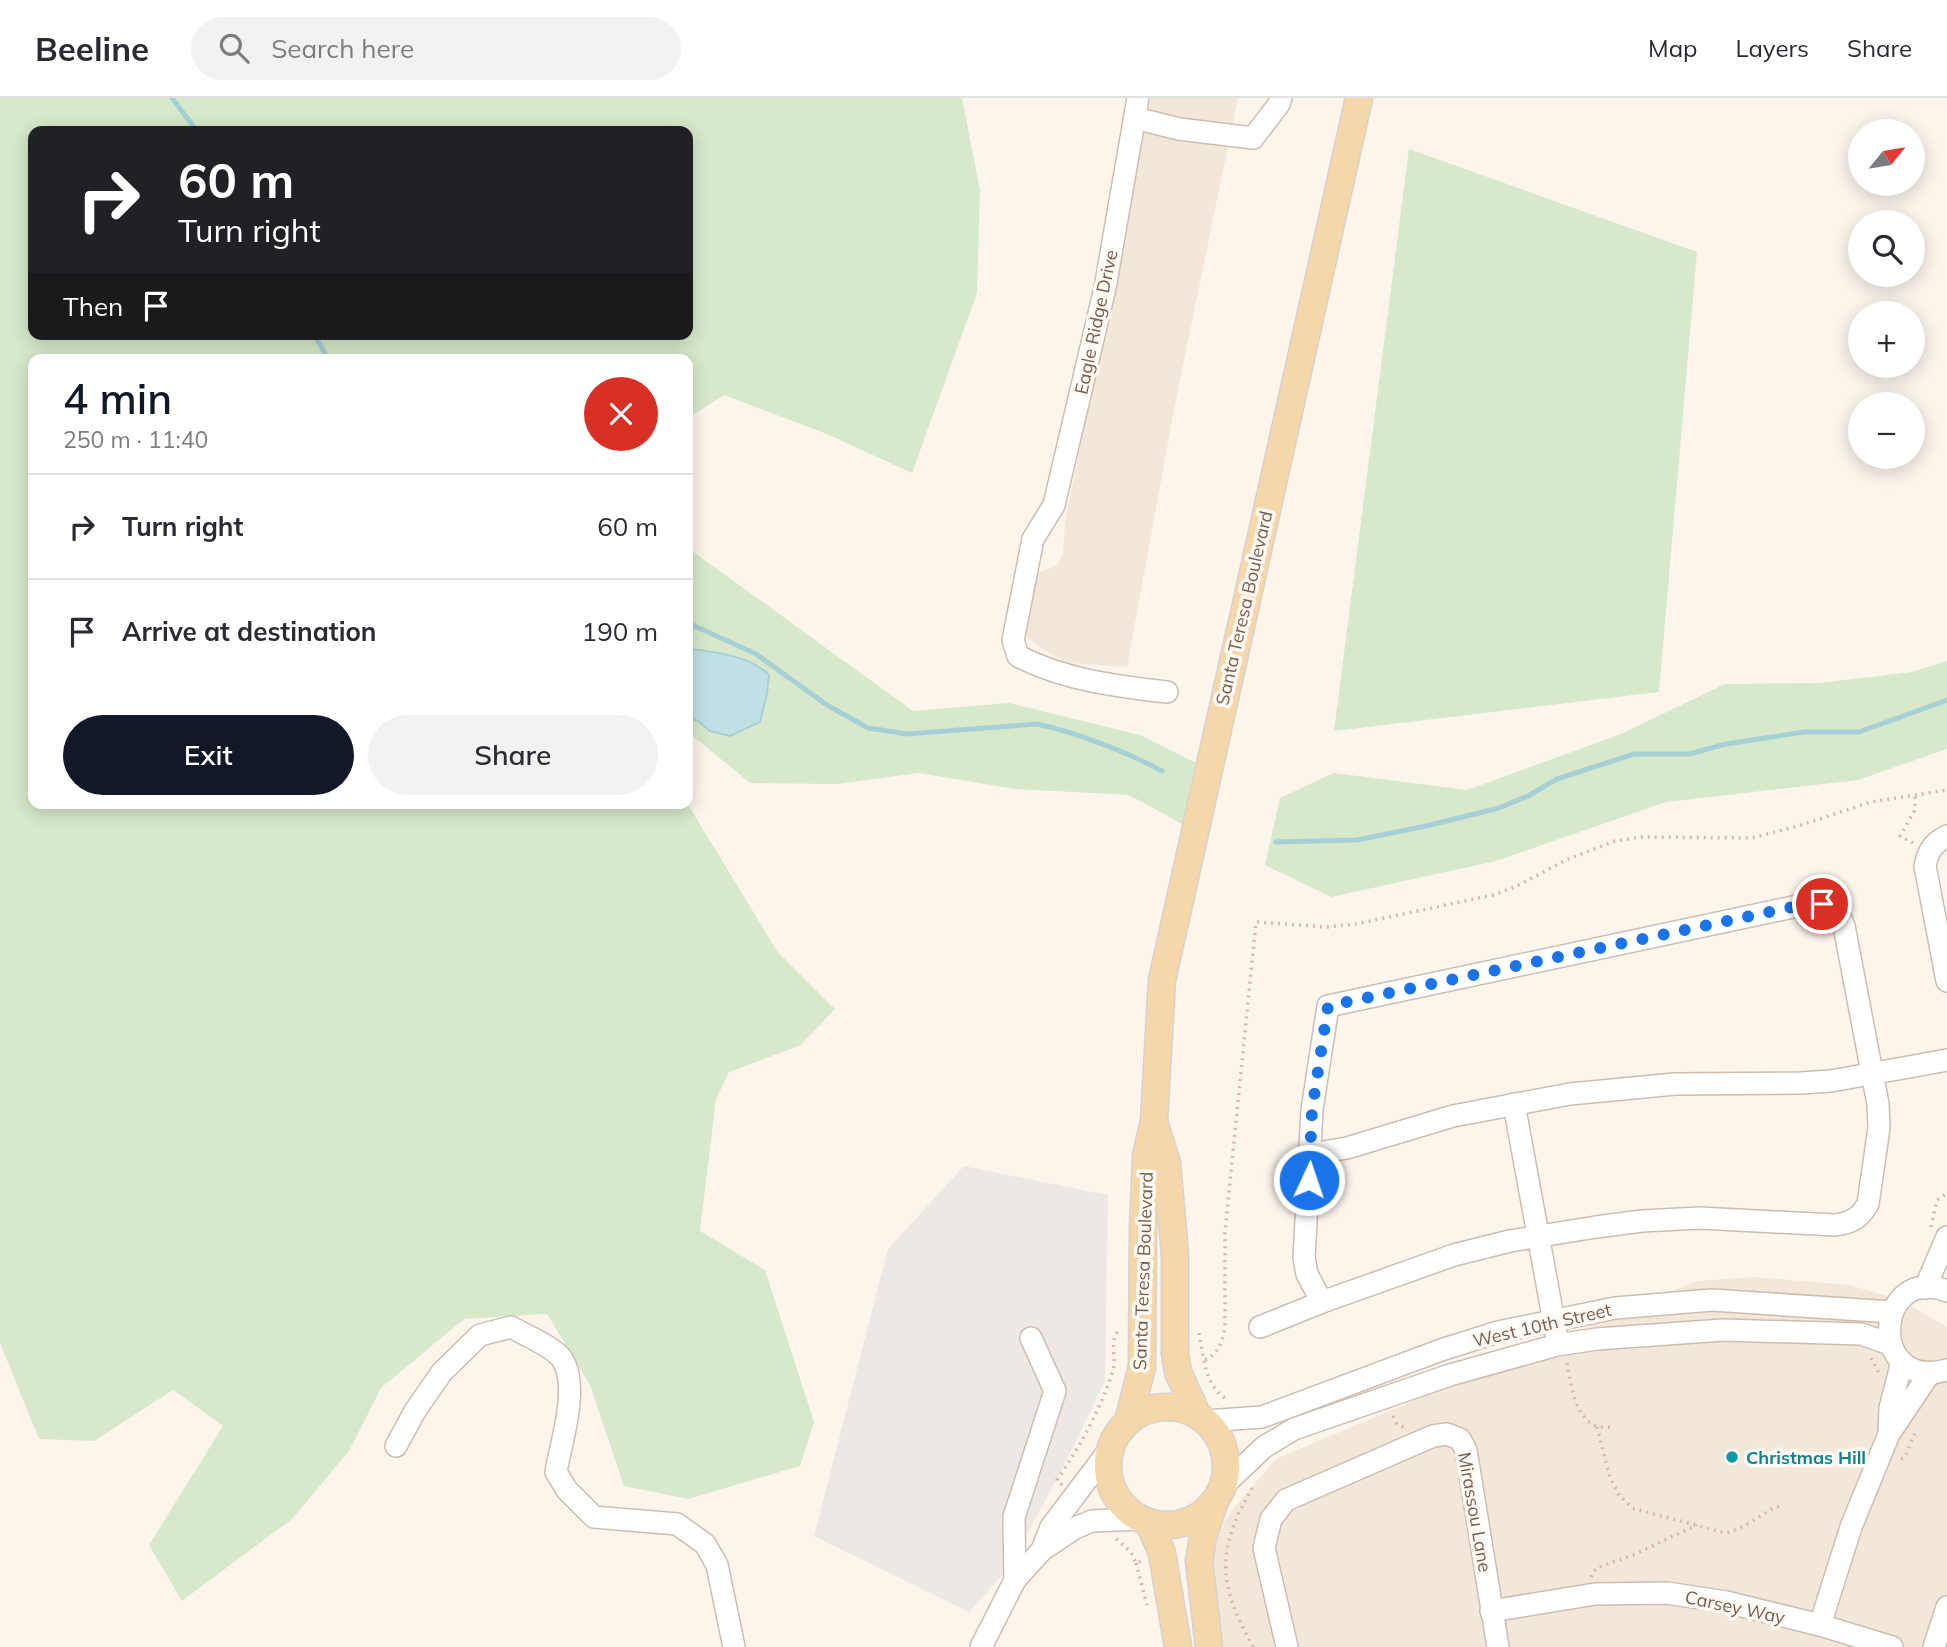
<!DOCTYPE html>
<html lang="en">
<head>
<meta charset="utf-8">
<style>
	body { margin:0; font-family:Mulish,sans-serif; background:#f2f2f3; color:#2b2b33; height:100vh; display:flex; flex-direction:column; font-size:26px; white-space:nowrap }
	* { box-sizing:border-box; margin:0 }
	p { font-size:23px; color:#7c7c81 }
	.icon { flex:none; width:38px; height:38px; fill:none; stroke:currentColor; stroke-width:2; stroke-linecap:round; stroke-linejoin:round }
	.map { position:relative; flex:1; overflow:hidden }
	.side { position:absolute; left:28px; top:256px; width:665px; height:455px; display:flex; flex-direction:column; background:#fff; border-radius:14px; box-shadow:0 4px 18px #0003 }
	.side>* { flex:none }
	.hud { position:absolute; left:28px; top:28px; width:665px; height:214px; border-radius:14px; box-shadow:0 4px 18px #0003; background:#202124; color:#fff; overflow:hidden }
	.needle { width:46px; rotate:60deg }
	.tools { position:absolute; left:1848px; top:21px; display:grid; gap:14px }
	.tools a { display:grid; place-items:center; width:77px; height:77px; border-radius:50%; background:#fff; box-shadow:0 4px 18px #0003; font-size:35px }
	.pin { position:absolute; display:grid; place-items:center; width:60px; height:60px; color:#fff; margin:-30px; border:4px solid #fff; border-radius:50%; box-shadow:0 2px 7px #0007 }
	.me { position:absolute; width:77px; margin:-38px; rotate:3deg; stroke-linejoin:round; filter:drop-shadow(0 0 5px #0008) }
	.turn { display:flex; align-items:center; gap:24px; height:147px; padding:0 35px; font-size:32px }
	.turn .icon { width:91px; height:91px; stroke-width:2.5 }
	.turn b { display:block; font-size:49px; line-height:60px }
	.then { display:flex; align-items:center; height:66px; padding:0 35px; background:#0003; gap:14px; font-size:26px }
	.round { display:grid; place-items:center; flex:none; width:74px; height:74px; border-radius:37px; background:#f2f2f3 }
	.summary { display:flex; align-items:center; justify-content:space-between; height:119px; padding:0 35px }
	h1 { font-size:42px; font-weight:600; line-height:52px; color:#111827 }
	.cta { display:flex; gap:14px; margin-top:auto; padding:14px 35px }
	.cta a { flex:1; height:80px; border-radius:42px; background:#111827; color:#fff; font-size:28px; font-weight:600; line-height:80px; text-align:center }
	.cta a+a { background:#f2f2f3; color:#2b2b33 }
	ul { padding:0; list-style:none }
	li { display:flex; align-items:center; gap:21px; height:105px; padding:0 35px; border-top:2px solid #e1e1e2 }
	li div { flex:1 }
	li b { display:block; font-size:26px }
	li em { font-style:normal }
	header { display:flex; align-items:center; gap:42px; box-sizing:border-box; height:98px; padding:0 35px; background:#fff; border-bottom:2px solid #e1e1e2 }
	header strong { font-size:33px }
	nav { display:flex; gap:38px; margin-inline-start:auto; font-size:24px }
	.search { width:490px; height:63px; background:#f2f2f3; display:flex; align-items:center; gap:18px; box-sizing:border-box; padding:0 24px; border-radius:38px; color:#7c7c81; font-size:26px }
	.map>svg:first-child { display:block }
</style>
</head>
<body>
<header>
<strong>Beeline</strong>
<div class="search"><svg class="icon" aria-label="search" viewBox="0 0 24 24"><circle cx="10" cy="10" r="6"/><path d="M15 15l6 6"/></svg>Search here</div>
<nav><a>Map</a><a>Layers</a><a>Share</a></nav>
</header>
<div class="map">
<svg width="1947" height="1549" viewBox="0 0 1947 1549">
	<rect width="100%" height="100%" fill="#fcf5ec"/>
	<!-- residential -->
	<g fill="#f3e7da">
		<path d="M1151 0H1238L1175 306 1127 569 1068 565 1042 551 1025 538 1037 475 1057 468 1063 456 1065 425Z"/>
		<path d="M1753 1179 1849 1187 1901 1202 1947 1229V1549H1208L1204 1453 1233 1411 1276 1361 1697 1183Z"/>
	</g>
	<!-- industrial -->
	<path fill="#ede8e4" d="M964 1068 1108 1097 1105 1283 1070 1356 1009 1470 969 1514 814 1438 888 1151Z"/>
	<!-- green -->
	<g fill="#d7e9ca" fill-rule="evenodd">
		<path d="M0 0H962L980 92 977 195 912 375 827 336 724 297 688 320V261H33V705H687L777 853 835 911 801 947 729 974 716 1001 700 1133 765 1172 814 1324 800 1368 688 1401 624 1388 590 1287 547 1216 464 1221 381 1290 349 1353 292 1421 182 1503 149 1447 223 1328 173 1292 94 1343 39 1341 0 1245ZM33 33H688V236H33Z"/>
		<path d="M1409 51 1697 154 1659 594 1334 633Z"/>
		<path d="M688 450 913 613 1009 605 1140 637 1196 665 1186 728 1129 697 1016 691 919 675 836 686 750 685 688 634Z"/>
		<path d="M1947 563V651L1858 682 1666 704 1496 763 1331 799 1265 767 1280 700 1334 675 1467 692 1621 636 1725 586 1820 585 1912 574Z"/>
	</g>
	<!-- water -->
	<path fill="#c1e0e5" stroke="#a7d0d6" stroke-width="2" d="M688 551C713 553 751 558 769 577L767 595 760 624 730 638 710 633 698 623 688 619Z"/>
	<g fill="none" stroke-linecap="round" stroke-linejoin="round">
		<!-- stream -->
		<g stroke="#a7d0d6" stroke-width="5">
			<path d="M172 0 197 33"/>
			<path d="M314 236 328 261"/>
			<path d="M688 525 756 556 827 607 868 630 907 636 1037 626C1075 634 1127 654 1162 673"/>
			<path d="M1276 744 1357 742 1426 728 1499 710 1528 698 1557 681 1634 656H1689L1726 646 1804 634H1859L1947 602"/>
		</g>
		<!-- minor casing -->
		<g stroke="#cdbdb1" stroke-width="24">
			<g id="minor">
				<path d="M1138 0 1105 190 1054 407 1033 441 1013 542 1018 558C1064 582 1116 588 1167 594"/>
				<path d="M1135 20 1179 31 1253 40 1279 6 1281 0"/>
				<path d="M1947 738C1933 745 1928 753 1925 768L1947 883"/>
				<path d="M1807 806C1828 806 1836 807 1844 828L1878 1006 1879 1030 1868 1106C1860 1120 1851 1125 1835 1127L1700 1120 1642 1123 1596 1129 1510 1143 1454 1157 1322 1204 1307 1176 1304 1160 1312 1012 1328 908Z"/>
				<path d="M1514 1006 1556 1235"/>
				<path d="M1310 1056 1347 1050 1453 1018 1570 996 1675 986 1800 985 1831 983 1947 962"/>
				<path d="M1925 1190 1947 1139"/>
				<path d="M1947 1193C1875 1165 1866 1294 1947 1272"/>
				<path d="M1260 1229 1322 1204"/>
				<path d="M1206 1323 1262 1319 1441 1252 1498 1234 1615 1210 1712 1202 1892 1214"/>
				<path d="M1889 1336 1890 1310 1902 1264"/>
				<path d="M396 1348 415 1313 442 1274 480 1237 511 1229C523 1236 554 1249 562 1261 580 1288 561 1344 556 1374L567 1392 594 1419 677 1426 705 1446 717 1467 734 1549"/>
				<path d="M1223 1388 1264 1349 1294 1331 1450 1277 1557 1247 1597 1241 1723 1232 1861 1236 1890 1246"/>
				<path d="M1042 1452 1051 1429 1110 1351"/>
				<path d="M1015 1482 1014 1419 1055 1293 1031 1240"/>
				<path d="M1491 1513 1595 1496 1667 1495 1726 1504 1820 1527 1892 1549"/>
				<path d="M1820 1527 1851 1429 1889 1336 1930 1275"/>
				<path d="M981 1549 1015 1482 1042 1452 1075 1430 1092 1423 1139 1421"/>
				<path d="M1287 1549 1264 1450 1271 1421 1286 1402 1433 1338 1447 1336 1460 1341 1466 1352 1498 1549"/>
				<path d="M1934 1549 1947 1509"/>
			</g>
		</g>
		<!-- major casing -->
		<g stroke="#d9d1ce" stroke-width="29">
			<g id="major">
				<path d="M1154 1024 1167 1065 1175 1157V1255L1178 1274 1197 1316"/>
				<circle cx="1167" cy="1368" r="59"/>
				<path d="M1128 1323 1142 1269 1143 1130 1146 1058 1154 1023 1162 882 1359 0"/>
				<path d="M1149 1425 1162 1455 1178 1549"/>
				<path d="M1209 1549 1199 1463 1203 1438 1215 1403"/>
			</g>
		</g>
		<!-- path -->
		<g stroke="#d5b8a7" stroke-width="3.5" stroke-dasharray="2 5" stroke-linecap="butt">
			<path d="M1913 745 1900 738 1915 712V696"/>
			<path d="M1931 1129 1937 1102 1947 1095"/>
			<path d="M1199 1235C1204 1260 1204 1288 1228 1302"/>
			<path d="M1871 1260 1879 1275"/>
			<path d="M1205 1262C1219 1255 1222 1245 1225 1229V1134L1256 824 1327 829 1356 826 1493 797 1515 789 1566 762 1615 743 1641 739 1752 740 1798 728 1871 704 1947 692"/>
			<path d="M1567 1265C1571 1286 1574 1318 1596 1328 1601 1330 1608 1329 1613 1329"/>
			<path d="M1393 1318 1397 1326 1404 1329"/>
			<path d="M1597 1329 1610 1380 1619 1397 1632 1410 1725 1435C1746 1431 1762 1414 1782 1407"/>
			<path d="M1901 1361 1905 1359 1916 1332"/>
			<path d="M1062 1387 1057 1382C1080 1349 1100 1312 1113 1273 1117 1259 1108 1242 1120 1231"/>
			<path d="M1116 1441 1131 1454 1136 1465 1141 1463"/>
			<path d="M1136 1465 1147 1507"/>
			<path d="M1591 1479 1593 1474 1599 1469 1633 1457 1697 1427"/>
			<path d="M1253 1549C1217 1484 1216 1451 1254 1387"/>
		</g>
		<!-- minor -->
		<use href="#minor" stroke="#fff" stroke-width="21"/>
		<!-- major -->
		<use href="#major" stroke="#f5d7a9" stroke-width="26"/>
	</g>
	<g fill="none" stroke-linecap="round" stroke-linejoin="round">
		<!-- route -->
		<path stroke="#1a73e8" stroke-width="12" stroke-dasharray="0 21.6" d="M1309 1082 1312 1012 1328 908 1807 806H1822"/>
	</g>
	<!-- markers -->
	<circle fill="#0f9aa8" stroke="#fef9f2" stroke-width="2.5" cx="1732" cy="1359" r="7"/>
	<g text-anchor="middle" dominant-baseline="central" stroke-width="7" stroke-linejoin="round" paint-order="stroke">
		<!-- street labels -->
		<g font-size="18" fill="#765c4f" stroke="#fef9f2">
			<text transform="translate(1096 224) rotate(-78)">Eagle Ridge Drive</text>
			<text transform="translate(1244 510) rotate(-77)">Santa Teresa Boulevard</text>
			<text transform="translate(1143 1173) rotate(-88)">Santa Teresa Boulevard</text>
			<text transform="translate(1542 1227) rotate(-13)">West 10th Street</text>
			<text transform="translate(1475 1414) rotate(80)">Mirassou Lane</text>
			<text transform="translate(1735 1509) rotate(12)">Carsey Way</text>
		</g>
		<!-- culture labels -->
		<g font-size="18" font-weight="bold" fill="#0d838f" stroke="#fef9f2" text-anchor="start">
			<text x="1746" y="1359">Christmas Hill</text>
		</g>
	</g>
</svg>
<div class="tools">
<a><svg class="needle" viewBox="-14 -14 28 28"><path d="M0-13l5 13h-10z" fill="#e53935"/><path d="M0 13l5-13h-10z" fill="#7c7c81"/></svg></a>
<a><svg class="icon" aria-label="search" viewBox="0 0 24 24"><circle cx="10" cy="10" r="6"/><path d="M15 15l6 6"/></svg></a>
<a>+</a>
<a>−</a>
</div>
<div class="pin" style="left:1822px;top:806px;background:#d93025"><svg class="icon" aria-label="arrive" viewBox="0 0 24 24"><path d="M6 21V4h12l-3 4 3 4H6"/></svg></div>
<svg class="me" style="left:1309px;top:1082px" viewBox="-20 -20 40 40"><circle r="17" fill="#1a73e8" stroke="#fff" stroke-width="3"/><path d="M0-11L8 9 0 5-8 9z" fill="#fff"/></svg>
<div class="hud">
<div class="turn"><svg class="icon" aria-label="right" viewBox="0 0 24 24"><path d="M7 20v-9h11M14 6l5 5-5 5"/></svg><div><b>60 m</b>Turn right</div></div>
<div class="then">Then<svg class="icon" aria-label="arrive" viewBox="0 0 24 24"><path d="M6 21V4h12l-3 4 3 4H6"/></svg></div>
</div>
<section class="side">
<div class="summary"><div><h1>4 min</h1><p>250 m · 11:40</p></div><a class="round" style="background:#d93025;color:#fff"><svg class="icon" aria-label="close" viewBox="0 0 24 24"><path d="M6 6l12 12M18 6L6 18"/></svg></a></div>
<ul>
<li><svg class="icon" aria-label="right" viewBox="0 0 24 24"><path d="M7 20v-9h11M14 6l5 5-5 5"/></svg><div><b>Turn right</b></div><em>60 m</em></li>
<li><svg class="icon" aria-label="arrive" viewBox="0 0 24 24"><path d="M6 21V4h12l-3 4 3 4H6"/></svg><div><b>Arrive at destination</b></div><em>190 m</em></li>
</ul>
<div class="cta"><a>Exit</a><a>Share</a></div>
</section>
</div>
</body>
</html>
